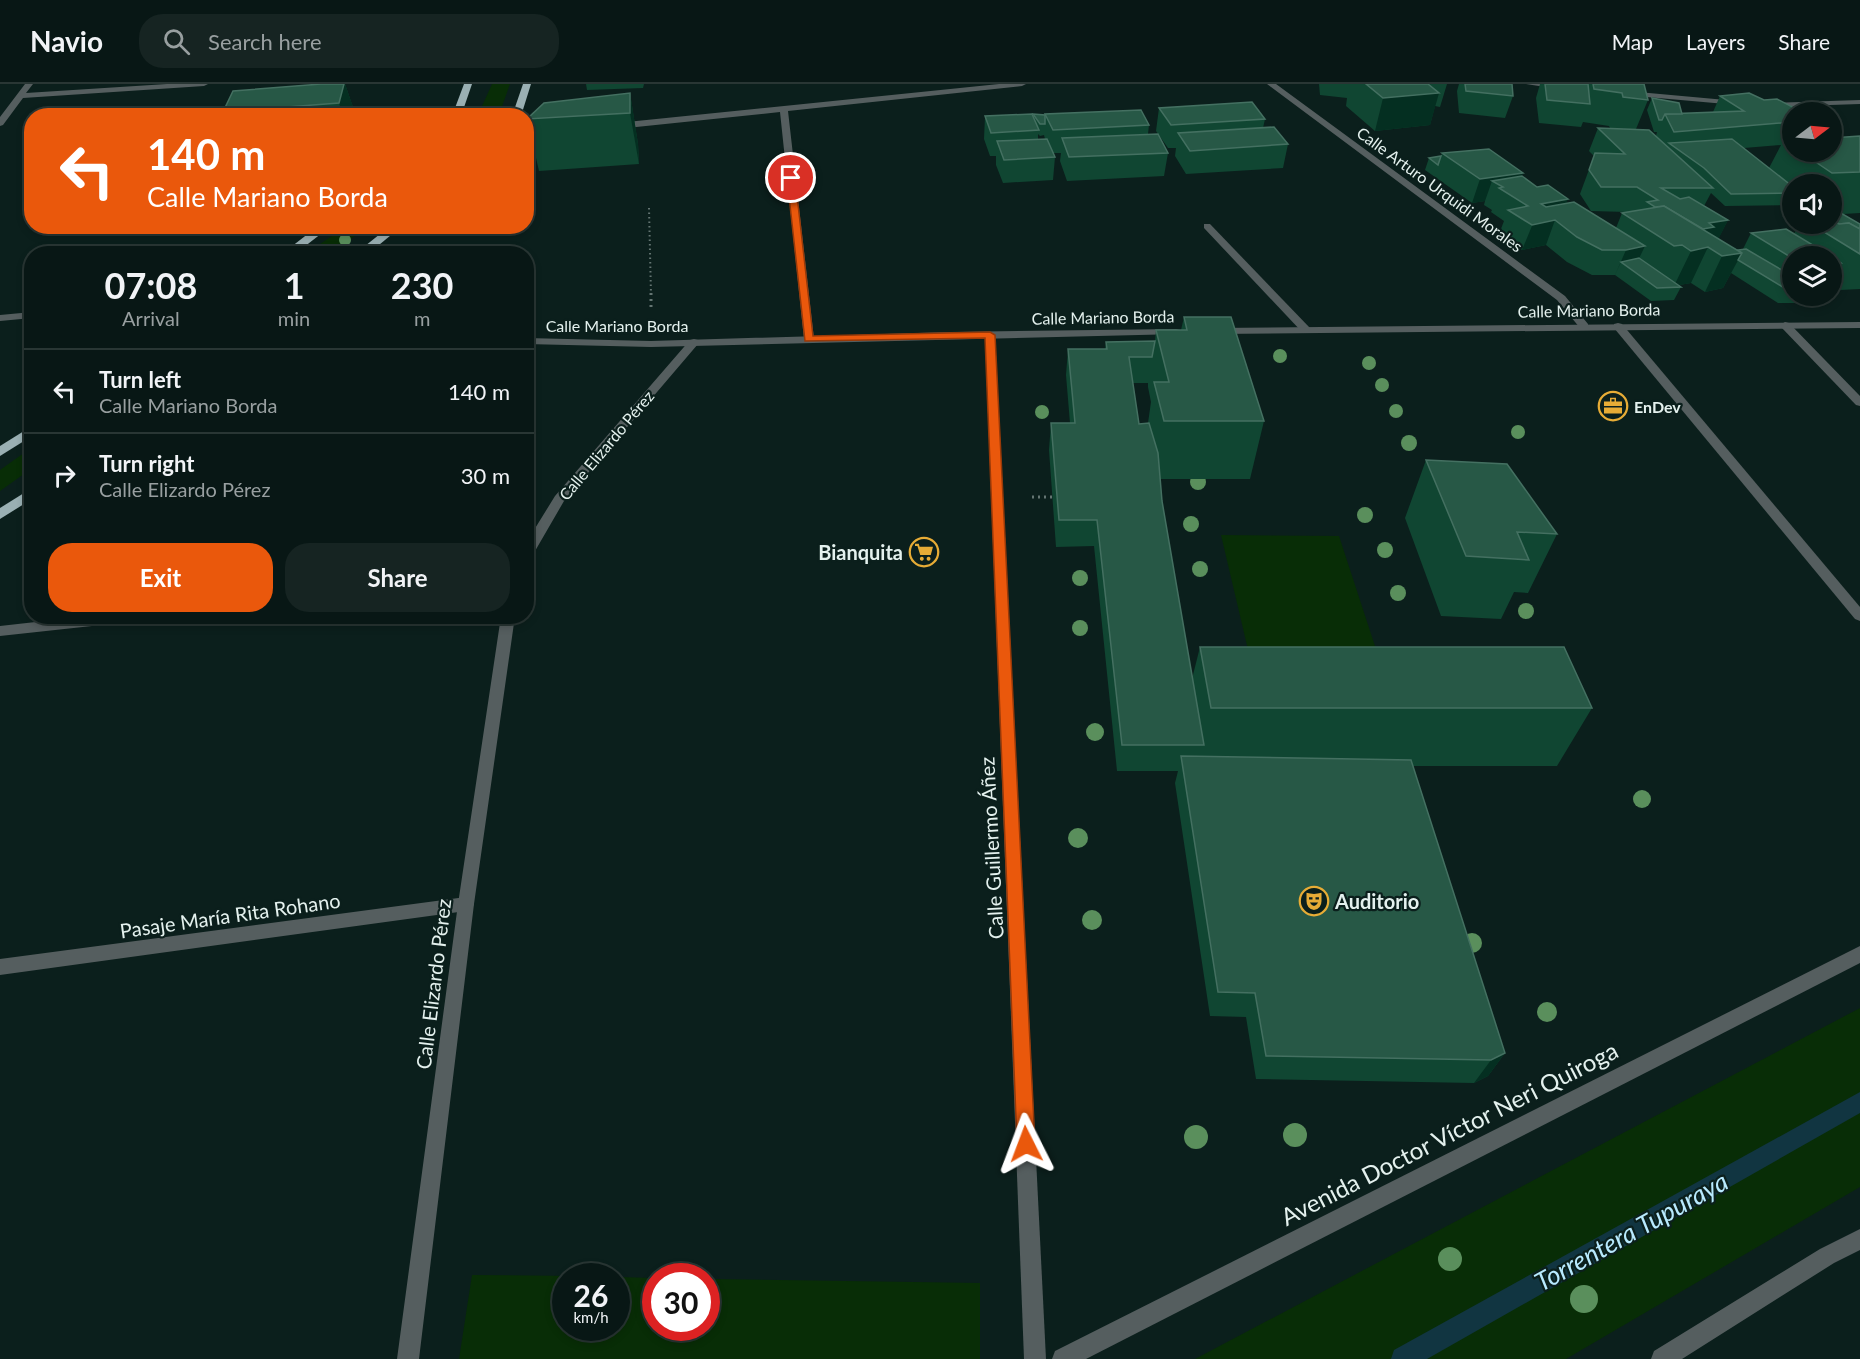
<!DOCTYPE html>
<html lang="en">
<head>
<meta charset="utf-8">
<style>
	body { margin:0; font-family:Lato,sans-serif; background:#162422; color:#f1f3f6; height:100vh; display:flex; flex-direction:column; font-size:22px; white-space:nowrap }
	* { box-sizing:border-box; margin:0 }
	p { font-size:20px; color:#989fa0 }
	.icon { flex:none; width:33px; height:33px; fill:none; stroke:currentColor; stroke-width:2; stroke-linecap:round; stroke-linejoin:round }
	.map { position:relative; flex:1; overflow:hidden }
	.details { position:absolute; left:24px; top:162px; width:510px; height:378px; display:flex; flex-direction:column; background:#081715; border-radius:24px; box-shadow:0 3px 9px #0003,0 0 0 2px #293634 }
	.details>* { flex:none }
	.banner { position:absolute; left:24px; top:24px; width:510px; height:126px; border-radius:24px; box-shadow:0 3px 9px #0003,0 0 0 2px #293634; background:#ea580c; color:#fff; overflow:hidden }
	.needle { width:39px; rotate:74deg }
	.fabs { position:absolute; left:1782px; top:18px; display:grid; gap:12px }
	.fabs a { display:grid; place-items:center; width:60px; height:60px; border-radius:50%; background:#081715; box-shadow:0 3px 9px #0003,0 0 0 2px #293634; font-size:30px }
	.speed { position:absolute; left:552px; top:1179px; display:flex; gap:12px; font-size:30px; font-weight:700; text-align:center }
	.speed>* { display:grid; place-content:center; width:78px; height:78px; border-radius:50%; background:#081715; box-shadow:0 3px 9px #0003,0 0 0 2px #293634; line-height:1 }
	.speed small { font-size:15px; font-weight:400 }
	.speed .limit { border:9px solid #d22; background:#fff; color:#111 }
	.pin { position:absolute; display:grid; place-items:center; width:51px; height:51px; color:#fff; margin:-26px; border:3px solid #fff; border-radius:50%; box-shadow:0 2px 6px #0007 }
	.me { position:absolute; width:66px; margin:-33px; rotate:357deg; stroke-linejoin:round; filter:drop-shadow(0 0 4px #0008) }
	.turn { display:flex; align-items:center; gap:21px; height:126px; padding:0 24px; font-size:27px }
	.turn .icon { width:78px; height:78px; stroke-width:2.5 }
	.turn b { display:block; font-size:42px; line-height:51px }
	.eta { display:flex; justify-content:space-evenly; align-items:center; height:102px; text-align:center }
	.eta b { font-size:36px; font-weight:700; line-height:42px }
	.primary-button { display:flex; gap:12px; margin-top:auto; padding:12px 24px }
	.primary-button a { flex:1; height:69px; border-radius:24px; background:#ea580c; color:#fff; font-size:24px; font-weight:700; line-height:69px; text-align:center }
	.primary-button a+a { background:#162422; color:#f1f3f6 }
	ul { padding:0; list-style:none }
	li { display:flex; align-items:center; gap:18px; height:84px; padding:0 24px; border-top:2px solid #293634 }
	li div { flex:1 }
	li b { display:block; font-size:22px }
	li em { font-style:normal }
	header { display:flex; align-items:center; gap:36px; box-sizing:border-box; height:84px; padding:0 30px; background:#081715; border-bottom:2px solid #293634 }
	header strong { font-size:28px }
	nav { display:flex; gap:33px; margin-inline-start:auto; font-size:21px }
	.search { width:420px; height:54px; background:#162422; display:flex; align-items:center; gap:15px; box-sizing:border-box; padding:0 21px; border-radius:24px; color:#989fa0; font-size:22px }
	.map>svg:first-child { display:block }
</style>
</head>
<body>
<header>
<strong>Navio</strong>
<div class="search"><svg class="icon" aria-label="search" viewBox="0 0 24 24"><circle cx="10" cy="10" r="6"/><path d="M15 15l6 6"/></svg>Search here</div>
<nav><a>Map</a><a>Layers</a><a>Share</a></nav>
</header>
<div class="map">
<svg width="1860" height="1275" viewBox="0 0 1860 1275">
	<rect width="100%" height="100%" fill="#0b1f1c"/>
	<!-- green -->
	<g fill="#082d06">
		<path d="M492 0H510L500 28 497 31H478Z"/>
		<path d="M345 143H368L330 169H307Z"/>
		<path d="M31 364V385L0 407V386Z"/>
		<path d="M1221 451 1339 452 1389 605 1257 604Z"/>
		<path d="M1860 924V1103L1566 1275H1195Z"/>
		<path d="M472 1191 576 1192H566V1244H616L617 1193 655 1194 656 1244H706L707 1195 980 1199V1275H459Z"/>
	</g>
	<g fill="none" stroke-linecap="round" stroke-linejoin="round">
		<!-- stream -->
		<path fill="#113541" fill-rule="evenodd" d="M1860 1008V1029L1427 1275H1391L1394 1266Z"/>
		<!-- path-far1 -->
		<path stroke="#647572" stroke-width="2" stroke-dasharray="1.5 3" stroke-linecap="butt" d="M649 124 651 211"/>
		<!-- path -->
		<g stroke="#647572" stroke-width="3" stroke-dasharray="2 4" stroke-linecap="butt">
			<path d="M651 209V226"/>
			<path d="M1032 413H1052"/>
		</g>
		<!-- service -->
		<g fill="#555e5f" fill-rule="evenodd">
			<path d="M1204 140H1210L1310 244V248H1302L1204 144Z"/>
			<path d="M1785 238 1789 239 1860 312V322L1856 321 1781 243 1780 241Z"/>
			<path d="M89 532H145L138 537 0 552V542Z"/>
			<path d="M466 813 472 815 474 820 472 825 466 827 0 891V875Z"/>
		</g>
		<!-- minor -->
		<g fill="#555e5f" fill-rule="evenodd">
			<path d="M25 0H33L26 9 167 0H208L204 2 23 14 3 41 0 42V33Z"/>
			<path d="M999 0H1026L1022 2 788 27 814 255 809 258 804 255 780 28 617 45 613 42 617 39Z"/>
			<path d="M1267 0H1276L1565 212 1588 240V244H1580L1557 216Z"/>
			<path d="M1526 0H1553L1562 3 1558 5Z"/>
			<path d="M1627 7 1737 17 1741 19 1737 21 1624 11 1623 9Z"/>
			<path d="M1860 16V20L1767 23 1763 21 1767 19Z"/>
			<path d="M551 46 555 49 554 51 526 55V49Z"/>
			<path d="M32 228V234L0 237V231Z"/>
			<path d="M1618 239 1622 240 1860 523V537L1855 535 1614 244V240Z"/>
			<path d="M990 248 995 251 1046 1275H1024L985 251Z"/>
			<path d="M694 255 698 256V260L564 417 531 474 526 475V459L555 412 690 256Z"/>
			<path d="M501 532H515L474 820 419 1275H397L458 820Z"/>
			<path d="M1860 862V879L1086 1275H1052L1055 1267Z"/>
			<path d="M1860 1145V1166L1834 1179 1682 1275H1651L1654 1267 1820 1165Z"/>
		</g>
		<!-- tertiary -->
		<g fill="#555e5f" fill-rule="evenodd">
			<path d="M1860 238V244L1215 250 1210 247 1215 244Z"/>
			<path d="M1176 245 1180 246V250L651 263 526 260V254L651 257 950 248Z"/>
		</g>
		<!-- trunk -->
		<g fill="#9ab0b3" fill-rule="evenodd">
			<path d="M464 0H472L461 32H452Z"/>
			<path d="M523 0H531L521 32H512Z"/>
			<path d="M318 142H331L295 170H282Z"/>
			<path d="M390 142H402L368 170H355Z"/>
			<path d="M32 342V352L0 372V362Z"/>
			<path d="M32 404V415L0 435V424Z"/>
		</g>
	</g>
	<!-- trees -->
	<g fill="#5a8f5c">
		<circle cx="345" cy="156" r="6"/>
		<circle cx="1280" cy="272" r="7"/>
		<circle cx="1369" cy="279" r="7"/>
		<circle cx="1382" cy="301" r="7"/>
		<circle cx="1396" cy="327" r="7"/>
		<circle cx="1042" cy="328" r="7"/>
		<circle cx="1518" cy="348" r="7"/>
		<circle cx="1409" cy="359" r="8"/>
		<circle cx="1198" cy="398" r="8"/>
		<circle cx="1365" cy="431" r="8"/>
		<circle cx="1191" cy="440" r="8"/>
		<circle cx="1385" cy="466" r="8"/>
		<circle cx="1200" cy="485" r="8"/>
		<circle cx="1080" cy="494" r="8"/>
		<circle cx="1398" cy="509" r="8"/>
		<circle cx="1526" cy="527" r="8"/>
		<circle cx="1080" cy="544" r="8"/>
		<circle cx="1095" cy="648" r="9"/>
		<circle cx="1642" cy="715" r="9"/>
		<circle cx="1078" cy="754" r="10"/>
		<circle cx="1092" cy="836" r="10"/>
		<circle cx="1472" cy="859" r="10"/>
		<circle cx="1547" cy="928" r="10"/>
		<circle cx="1295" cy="1051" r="12"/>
		<circle cx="1196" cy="1053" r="12"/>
		<circle cx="1450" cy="1175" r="12"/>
		<circle cx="1584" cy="1215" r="14"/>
	</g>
	<!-- wall -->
	<g fill="#104632" fill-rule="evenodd">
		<path d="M345 0 356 32H225L223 28Z"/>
		<path d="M586 0H644L643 4 587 6Z"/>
		<path d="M1319 0H1447L1440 23 1435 22 1430 41 1375 47 1346 22 1347 14 1320 11Z"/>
		<path d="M1459 0H1512L1513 12 1505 34 1459 29 1457 7Z"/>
		<path d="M1540 0H1644L1648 16 1636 45 1656 52 1657 48H1654L1647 26 1652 14 1682 30 1713 28 1720 12 1764 16 1792 28V68H1832L1860 52V129L1843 130 1860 140V205L1840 206 1832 201V172H1792V212H1813L1808 219H1778L1731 189 1723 204 1705 208 1691 199 1679 201 1681 203 1674 216 1651 217 1615 191H1592L1567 178 1546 161 1522 166 1499 150 1504 137 1491 128 1492 126 1484 121 1485 117 1472 119 1425 86 1429 74 1441 72 1442 69 1522 92 1537 103 1566 119 1616 144 1622 129 1627 128 1591 127 1580 110 1594 72 1589 67 1598 44H1610L1609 42 1583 38 1581 43 1539 39 1536 14ZM1781 61 1769 84 1744 64ZM1792 100H1832V140H1799L1794 150 1751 149 1743 165 1738 166 1718 155 1728 136 1704 122 1711 109 1725 122 1792 121Z"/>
		<path d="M630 9 638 60 639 80 539 87 527 35Z"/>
		<path d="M1159 24 1265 35 1263 44 1288 60 1283 84 1186 90 1175 72 1176 64H1168L1156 47Z"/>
		<path d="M1033 30 1149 41 1148 50 1168 69 1164 92 1067 97 1060 77 1061 69H1053L1055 73 1053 96 1003 99 996 81V72H990L984 55 985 32 1033 33ZM1038 50 1040 52 1044 51 1045 55H1038Z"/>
		<path d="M1184 233 1264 337 1250 395H1160L1162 417 1192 595 1200 563 1592 624 1557 682H1413L1505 969 1488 992 1474 999 1256 995 1246 933 1210 932 1175 699 1178 687H1117L1094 462 1056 463 1049 366 1051 339H1070L1066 291 1068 265H1105L1106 258 1155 257 1156 246H1181ZM1133 299H1148V303L1151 318 1148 339 1139 340Z"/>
		<path d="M1426 376 1557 450 1528 509 1514 508 1501 535 1441 532 1405 434Z"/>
	</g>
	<!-- shaded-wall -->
	<g fill="#042f21">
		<path d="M344 0H345L356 32H343L339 19Z"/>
		<path d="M630 9 638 60 639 80 630 29Z"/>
		<path d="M1439 9 1430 41 1375 47 1383 14Z"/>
		<path d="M1523 89 1515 113 1503 103 1492 97 1485 117 1472 119 1480 95Z"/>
		<path d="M1568 115 1559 139 1555 136 1546 161 1522 166 1541 120Z"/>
		<path d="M1728 136 1716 160 1708 163 1691 199 1674 202 1691 167 1709 139Z"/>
		<path d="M1645 162 1633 187 1621 178 1615 191 1626 166Z"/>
		<path d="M1742 169 1723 204 1705 208 1722 172Z"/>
		<path d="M1505 969 1488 992 1474 999 1491 976Z"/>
	</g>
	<!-- building -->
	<g fill="#275846" stroke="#447061" stroke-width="1.5">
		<path d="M321 0H344L339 19 223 28 233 7Z"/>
		<path d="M1366 0H1428L1439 9 1383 14Z"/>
		<path d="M1465 0H1512L1513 12 1466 7Z"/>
		<path d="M1545 0H1588L1590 20 1547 16Z"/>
		<path d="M1593 0H1644L1648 16 1623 13 1622 9 1594 5Z"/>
		<path d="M630 9V29L527 35 544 19Z"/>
		<path d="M1749 9 1764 16 1777 15 1802 28H1792V38L1674 48 1665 30 1744 27 1720 12Z"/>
		<path d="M1652 14 1679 19 1682 30H1665L1662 36H1659Z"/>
		<path d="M1252 18 1265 35 1171 41 1159 24Z"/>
		<path d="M1141 26 1149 41 1053 46 1045 30Z"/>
		<path d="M1032 30 1039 46 991 49 985 32Z"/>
		<path d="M1033 30 1045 31V40H1040Z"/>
		<path d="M1274 43 1288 60 1190 67 1178 49Z"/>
		<path d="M1598 44 1649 46 1713 104H1661L1680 115 1689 113 1728 136 1709 139 1714 143 1703 145 1664 122 1655 123 1647 118 1658 116 1637 103H1601L1589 86 1595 69 1625 70Z"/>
		<path d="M1158 50 1168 69 1069 73 1062 54Z"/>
		<path d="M1860 52V88L1832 89 1801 68H1832V54Z"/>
		<path d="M1047 55 1055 73 1004 76 997 57Z"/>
		<path d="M1732 55 1792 102V109L1731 110 1704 84 1669 59Z"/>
		<path d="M1784 55H1792V62Z"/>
		<path d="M1489 65 1523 89 1480 95 1442 69Z"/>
		<path d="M1441 72 1438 81 1429 74Z"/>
		<path d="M1522 92 1537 103 1548 101 1568 115 1541 120 1546 123 1574 118 1645 162 1626 166H1602L1577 153 1555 136 1532 141 1508 126 1528 122 1499 104 1503 103 1492 97Z"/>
		<path d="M1664 122 1742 169 1722 172 1708 163 1691 167 1682 161 1674 162 1622 129Z"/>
		<path d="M1832 124 1860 140V144H1858L1849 139 1839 140 1832 135Z"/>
		<path d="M1832 135 1839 140 1849 139 1860 145V170L1811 140H1832Z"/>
		<path d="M1786 145 1831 172H1792V174L1751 149Z"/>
		<path d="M1746 165 1792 192V206L1786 205 1738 176 1742 169 1738 166Z"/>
		<path d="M1832 173 1841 179 1832 180Z"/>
		<path d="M1639 174 1681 203 1657 204 1621 178Z"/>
		<path d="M1184 233H1231L1264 337H1164L1154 298H1169L1156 246H1187Z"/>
		<path d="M1155 257 1152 273H1129L1139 340 1149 339 1158 369 1162 417 1204 661H1122L1097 436H1059L1051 339H1075L1068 265H1107L1106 258Z"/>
		<path d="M1426 376 1507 380 1557 450 1517 448 1529 476 1466 472Z"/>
		<path d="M1200 563H1564L1592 624H1211Z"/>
		<path d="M1181 672 1411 676 1505 969 1491 976 1266 972 1255 909 1218 908Z"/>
	</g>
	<!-- route -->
	<path fill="#ea580c" stroke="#983908" stroke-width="1.5" d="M791 91 795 94 813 252 990 248 995 251 1035 1060 1032 1066 1026 1068 1019 1066 1017 1060 985 254 805 257 787 94Z"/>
	<!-- icons -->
	<defs>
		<g id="office-ring" transform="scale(1.5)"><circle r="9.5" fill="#0b1f1c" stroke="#e7ac36" stroke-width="1.5"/><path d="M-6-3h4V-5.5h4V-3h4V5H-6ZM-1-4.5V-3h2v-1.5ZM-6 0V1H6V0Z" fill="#e7ac36"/></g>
		<g id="supermarket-ring" transform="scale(1.5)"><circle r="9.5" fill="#0b1f1c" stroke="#e7ac36" stroke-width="1.5"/><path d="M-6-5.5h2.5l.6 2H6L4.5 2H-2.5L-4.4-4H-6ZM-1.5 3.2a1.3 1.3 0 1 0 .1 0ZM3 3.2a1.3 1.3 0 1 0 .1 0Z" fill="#e7ac36"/></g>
		<g id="theatre-ring" transform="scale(1.5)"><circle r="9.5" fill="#0b1f1c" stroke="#e7ac36" stroke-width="1.5"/><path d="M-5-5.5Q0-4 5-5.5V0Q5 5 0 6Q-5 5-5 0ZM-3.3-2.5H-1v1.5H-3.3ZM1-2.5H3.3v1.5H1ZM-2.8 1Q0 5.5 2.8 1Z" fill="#e7ac36"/></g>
	</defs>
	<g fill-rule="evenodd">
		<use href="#office-ring" x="1613" y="322"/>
		<use href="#supermarket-ring" x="924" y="468"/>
		<use href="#theatre-ring" x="1314" y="817"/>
	</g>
	<g text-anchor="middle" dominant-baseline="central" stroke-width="4.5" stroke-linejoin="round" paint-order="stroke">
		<!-- far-street labels -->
		<g font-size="16" fill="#e4f1ee" stroke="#0b1f1c">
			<text transform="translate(1440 105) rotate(36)">Calle Arturo Urquidi Morales</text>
			<text transform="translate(1589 226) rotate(-1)">Calle Mariano Borda</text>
			<text transform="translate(1103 233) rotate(-1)">Calle Mariano Borda</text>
			<text x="617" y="241">Calle Mariano Borda</text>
			<text transform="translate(606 361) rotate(-50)">Calle Elizardo Pérez</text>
		</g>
		<!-- far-poi labels -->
		<g font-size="16" font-weight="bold" fill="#e4f1ee" stroke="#0b1f1c" text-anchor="start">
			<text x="1634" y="322">EnDev</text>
		</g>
		<!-- poi labels -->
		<g font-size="20" font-weight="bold" fill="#e4f1ee" stroke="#0b1f1c" text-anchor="end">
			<text x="903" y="468">Bianquita</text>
			<text x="1335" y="817" text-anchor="start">Auditorio</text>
		</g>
		<!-- street labels -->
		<g font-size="20" fill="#e4f1ee" stroke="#0b1f1c">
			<text transform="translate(991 764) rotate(-93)">Calle Guillermo Áñez</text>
			<text transform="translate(230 831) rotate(-8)">Pasaje María Rita Rohano</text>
			<text transform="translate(433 900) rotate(-83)">Calle Elizardo Pérez</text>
		</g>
		<!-- near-street labels -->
		<g font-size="24" fill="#e4f1ee" stroke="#0b1f1c">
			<text transform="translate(1449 1049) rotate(-27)">Avenida Doctor Víctor Neri Quiroga</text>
		</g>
		<!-- near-water labels -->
		<g font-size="26" font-style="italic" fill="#b8eafe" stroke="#0b1f1c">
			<text transform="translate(1631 1147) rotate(-29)">Torrentera Tupuraya</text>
		</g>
	</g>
</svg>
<div class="fabs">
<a><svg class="needle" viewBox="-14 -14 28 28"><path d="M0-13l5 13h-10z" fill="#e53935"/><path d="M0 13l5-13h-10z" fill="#989fa0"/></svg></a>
<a><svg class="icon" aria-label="sound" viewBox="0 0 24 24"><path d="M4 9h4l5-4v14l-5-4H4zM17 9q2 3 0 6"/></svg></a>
<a><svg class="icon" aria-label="layers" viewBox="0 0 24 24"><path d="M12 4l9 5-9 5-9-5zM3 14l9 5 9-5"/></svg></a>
</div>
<div class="speed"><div>26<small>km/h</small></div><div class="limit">30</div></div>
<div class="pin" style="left:791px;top:94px;background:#d93025"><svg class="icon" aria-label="arrive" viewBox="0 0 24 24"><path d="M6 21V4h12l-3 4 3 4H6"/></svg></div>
<svg class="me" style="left:1026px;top:1060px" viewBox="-20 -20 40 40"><path d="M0-17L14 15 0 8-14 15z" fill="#ea580c" stroke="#fff" stroke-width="4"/></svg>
<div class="banner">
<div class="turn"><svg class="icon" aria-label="left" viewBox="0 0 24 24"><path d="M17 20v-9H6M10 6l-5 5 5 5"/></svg><div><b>140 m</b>Calle Mariano Borda</div></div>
</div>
<section class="details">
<div class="eta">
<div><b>07:08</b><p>Arrival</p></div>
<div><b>1</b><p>min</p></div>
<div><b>230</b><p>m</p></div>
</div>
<ul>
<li><svg class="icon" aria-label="left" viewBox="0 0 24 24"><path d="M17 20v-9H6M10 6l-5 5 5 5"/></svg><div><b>Turn left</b><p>Calle Mariano Borda</p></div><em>140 m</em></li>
<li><svg class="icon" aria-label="right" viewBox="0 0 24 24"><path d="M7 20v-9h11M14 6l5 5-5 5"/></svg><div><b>Turn right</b><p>Calle Elizardo Pérez</p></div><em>30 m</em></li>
</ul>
<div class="primary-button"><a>Exit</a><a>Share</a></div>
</section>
</div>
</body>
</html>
